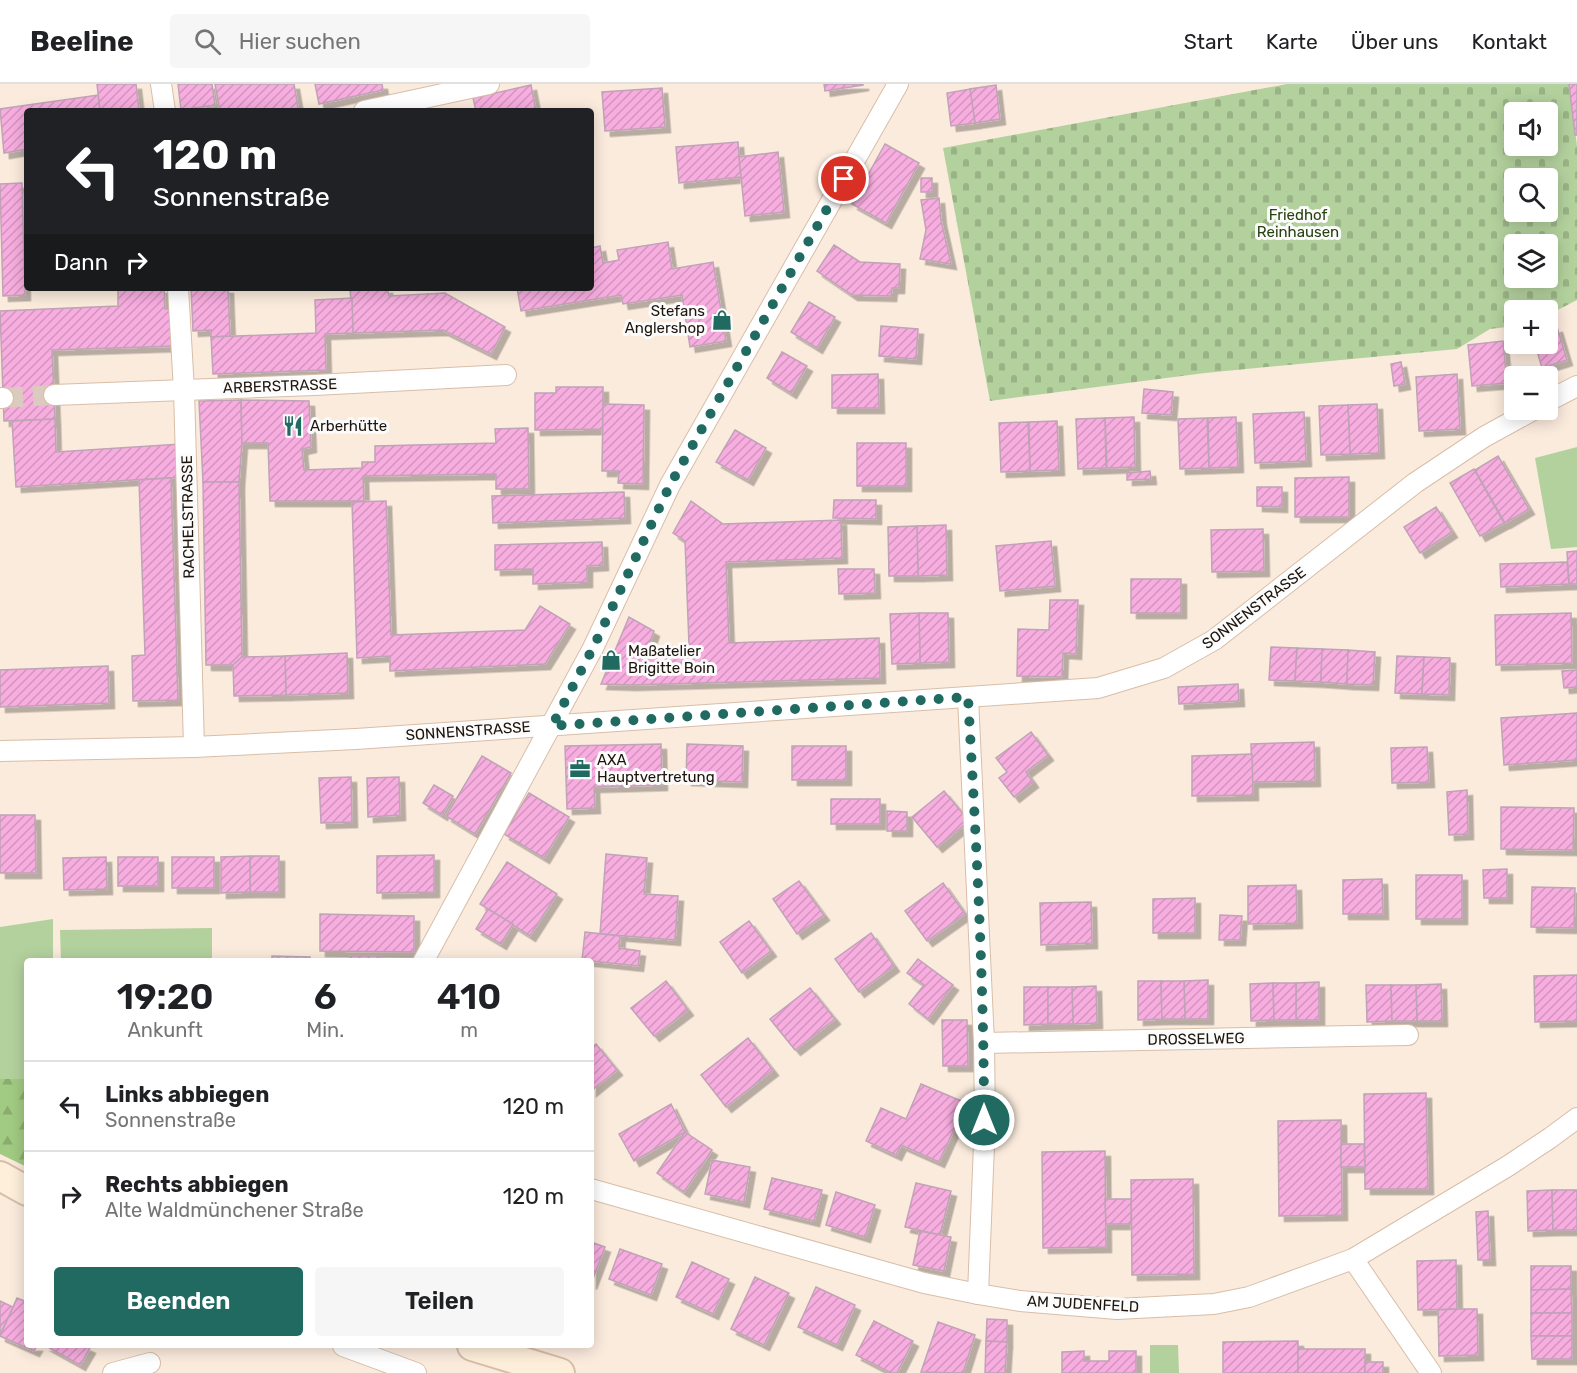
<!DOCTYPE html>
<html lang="de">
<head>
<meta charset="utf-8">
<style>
	body { margin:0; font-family:Rubik,sans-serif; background:#f6f6f6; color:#202124; height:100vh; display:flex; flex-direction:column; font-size:22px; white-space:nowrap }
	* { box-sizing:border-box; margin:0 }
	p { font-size:20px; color:#757577 }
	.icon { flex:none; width:33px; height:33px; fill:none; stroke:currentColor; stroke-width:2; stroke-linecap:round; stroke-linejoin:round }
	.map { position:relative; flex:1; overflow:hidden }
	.details { position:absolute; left:24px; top:874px; width:570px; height:390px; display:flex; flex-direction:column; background:#fff; border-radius:6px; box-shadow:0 3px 15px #0003 }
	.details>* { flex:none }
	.hud { position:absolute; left:24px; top:24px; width:570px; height:183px; border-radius:6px; box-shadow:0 3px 15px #0003; background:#202124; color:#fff; overflow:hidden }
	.fabs { position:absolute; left:1504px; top:18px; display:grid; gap:12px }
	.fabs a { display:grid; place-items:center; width:54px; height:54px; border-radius:6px; background:#fff; box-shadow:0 3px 15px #0003; font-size:30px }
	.pin { position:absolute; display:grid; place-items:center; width:51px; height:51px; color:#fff; margin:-26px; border:3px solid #fff; border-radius:50%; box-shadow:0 2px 6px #0007 }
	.me { position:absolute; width:66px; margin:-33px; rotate:0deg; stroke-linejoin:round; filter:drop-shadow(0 0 4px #0008) }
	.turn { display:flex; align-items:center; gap:21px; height:126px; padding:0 30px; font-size:27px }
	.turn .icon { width:78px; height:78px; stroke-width:2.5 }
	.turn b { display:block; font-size:42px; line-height:51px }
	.then { display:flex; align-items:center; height:57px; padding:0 30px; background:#0003; gap:12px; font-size:22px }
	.eta { display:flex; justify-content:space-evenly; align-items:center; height:102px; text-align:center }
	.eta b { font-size:36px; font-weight:600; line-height:42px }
	.cta { display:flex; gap:12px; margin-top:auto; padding:12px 30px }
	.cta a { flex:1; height:69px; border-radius:6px; background:#216a62; color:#fff; font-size:24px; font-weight:600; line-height:69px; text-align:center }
	.cta a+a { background:#f6f6f6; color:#202124 }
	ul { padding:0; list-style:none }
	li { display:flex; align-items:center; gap:18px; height:90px; padding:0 30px; border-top:2px solid #e0e0e0 }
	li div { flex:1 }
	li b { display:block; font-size:22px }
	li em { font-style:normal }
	header { display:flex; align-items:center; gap:36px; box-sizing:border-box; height:84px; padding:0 30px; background:#fff; border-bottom:2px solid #e0e0e0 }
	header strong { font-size:28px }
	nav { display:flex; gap:33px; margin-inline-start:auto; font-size:21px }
	.search { width:420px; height:54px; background:#f6f6f6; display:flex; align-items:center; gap:15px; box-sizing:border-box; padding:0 21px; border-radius:6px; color:#757577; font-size:22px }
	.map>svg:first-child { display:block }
</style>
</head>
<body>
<header>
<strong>Beeline</strong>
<div class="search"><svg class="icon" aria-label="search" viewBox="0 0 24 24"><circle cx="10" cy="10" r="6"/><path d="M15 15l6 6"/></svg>Hier suchen</div>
<nav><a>Start</a><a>Karte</a><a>Über uns</a><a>Kontakt</a></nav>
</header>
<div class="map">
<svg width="1577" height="1289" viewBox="0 0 1577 1289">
	<defs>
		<pattern id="forest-firs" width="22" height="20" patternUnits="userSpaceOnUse" patternTransform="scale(1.5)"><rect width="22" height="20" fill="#a1ca82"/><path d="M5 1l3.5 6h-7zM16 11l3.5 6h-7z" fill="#8aad6f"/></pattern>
		<pattern id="cemetery-stones" width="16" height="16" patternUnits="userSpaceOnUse" patternTransform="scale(1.5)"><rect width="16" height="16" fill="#b3d19d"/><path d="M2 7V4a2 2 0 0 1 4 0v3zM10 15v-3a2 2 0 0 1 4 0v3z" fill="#9ab386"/></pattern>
		<pattern id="building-hatch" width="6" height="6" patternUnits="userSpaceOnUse" patternTransform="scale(1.5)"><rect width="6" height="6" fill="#f7addf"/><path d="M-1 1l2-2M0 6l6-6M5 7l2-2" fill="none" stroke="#d394be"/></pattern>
		<filter id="shadow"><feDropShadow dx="5.5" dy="5.5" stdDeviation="0" flood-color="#0004"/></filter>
	</defs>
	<rect width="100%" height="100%" fill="#fbebdd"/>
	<!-- grass -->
	<g fill="#b3d19d">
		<path d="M1577 363V463L1551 465 1535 374Z"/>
		<path d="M53 835V877L27 878V995H0V843Z"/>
		<path d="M212 844V877H61L60 846Z"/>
		<path d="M1150 1261H1178L1179 1289H1150Z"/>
	</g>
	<!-- forest -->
	<path fill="url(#forest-firs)" d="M0 995H27V1083L0 1070Z"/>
	<!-- cemetery -->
	<path fill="url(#cemetery-stones)" fill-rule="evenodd" d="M1287 0H1569L1577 62V216L1548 231V226H1515V242L1490 245 1457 265 1205 289 990 317 943 64ZM1515 28H1548V62H1515ZM1515 94H1548V128H1515ZM1515 160H1548V194H1515Z"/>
	<!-- building -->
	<g fill="url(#building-hatch)" stroke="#c0a3b6" stroke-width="1.5" filter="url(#shadow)">
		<path d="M97 0H136L139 27H100Z"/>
		<path d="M178 0H212L215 21 181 26Z"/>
		<path d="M215 0H294L298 24 282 27H220Z"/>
		<path d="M315 0H382L383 6 319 20Z"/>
		<path d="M824 0H863V1L825 7Z"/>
		<path d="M1569 0H1577V51H1575Z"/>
		<path d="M531 1 536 27H476L473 14Z"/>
		<path d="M996 1 1000 35 975 39 970 5Z"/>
		<path d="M662 4 665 43 605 47 602 8Z"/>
		<path d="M970 5 975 39 951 42 947 9Z"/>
		<path d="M98 11 100 27H27V65L4 69 0 25Z"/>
		<path d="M738 58 741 93 679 99 676 63Z"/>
		<path d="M885 60 919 79 886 139 852 120Z"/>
		<path d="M778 68 784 128 745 132 739 73Z"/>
		<rect x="921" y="94" width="11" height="14"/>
		<path d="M22 99 25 211 3 212 0 100Z"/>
		<path d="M939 114 941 136 951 180 920 175 926 146 921 116Z"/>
		<path d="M668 158 672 185 713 178 726 257 690 263 682 211 623 220 621 211 521 227 517 204H591V164L600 162 603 179 619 176 617 166Z"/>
		<path d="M834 161 860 178 900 180 899 204H892L891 212 852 211 817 187Z"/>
		<path d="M118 204H164L165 225H175L177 262 52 266 55 335 4 337 0 227 118 222Z"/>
		<path d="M191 204H228L230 252 211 253V246L193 247Z"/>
		<path d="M350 204H387L389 212 445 209 505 243 491 270 443 246 353 249Z"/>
		<path d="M352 214 353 249 325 250 326 286 213 290 211 253 316 249 315 216Z"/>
		<path d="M809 218 835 233 817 264 791 248Z"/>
		<path d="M881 242 918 245 916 275 879 272Z"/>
		<path d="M1557 243 1567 276 1542 284 1535 260H1548V245Z"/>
		<path d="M1503 257 1507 299 1472 302 1468 261Z"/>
		<path d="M782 268 807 282 791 309 767 294Z"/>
		<path d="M1401 278 1405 300 1394 302 1391 280Z"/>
		<path d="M878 290 879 324H832V291Z"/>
		<path d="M1457 290 1460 345 1419 347 1416 293Z"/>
		<path d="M556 303H603V345L535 346V309H556Z"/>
		<path d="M1144 305 1173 308 1171 331 1142 329Z"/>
		<path d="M241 316 242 359 239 398H203L199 317Z"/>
		<path d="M241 316 309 317 311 363 302 365 304 386 362 384V378H375V362L496 359 495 345 528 344 529 405H496V390L363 392 364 417H270L268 359H242Z"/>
		<path d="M603 320 644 321 643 400 618 399 619 387H602Z"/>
		<path d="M1377 320 1379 369 1350 370 1348 321Z"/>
		<path d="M1348 321 1350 370 1321 371 1319 322Z"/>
		<path d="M1304 328 1306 377 1255 379 1253 330Z"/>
		<path d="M1134 333 1135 383 1107 384 1105 334Z"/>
		<path d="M1236 333 1238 383 1209 384 1208 334Z"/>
		<path d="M1105 334 1106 384 1078 385 1076 335Z"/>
		<path d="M1207 334 1209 384 1180 385 1178 335Z"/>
		<path d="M55 335 56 368 181 360 183 393 16 403 12 337Z"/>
		<path d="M1057 337 1059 386 1030 387 1029 338Z"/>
		<path d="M1028 338 1030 387 1001 388 999 339Z"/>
		<path d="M735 346 766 364 748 396 716 378Z"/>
		<rect x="857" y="359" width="49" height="43"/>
		<path d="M1498 372 1529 425 1505 439 1475 386Z"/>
		<path d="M1474 385 1504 439 1480 452 1450 399Z"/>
		<path d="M1150 387 1151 395 1127 396V389Z"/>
		<path d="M1349 393V433H1295V394Z"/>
		<path d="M171 394 178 616 133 617 132 572 145 571 139 396Z"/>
		<path d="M203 398H239L242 573 233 581H206Z"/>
		<path d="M1257 403H1282V423L1257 422Z"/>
		<path d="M624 408 625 434 493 439 492 412Z"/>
		<path d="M834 416H876V435L833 434Z"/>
		<path d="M386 417 391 551 525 546 540 522 570 540 545 580 390 587V572L357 574 352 418Z"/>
		<path d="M691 417 723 440 841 436 842 474 726 478 729 559 879 554 880 594 631 601 601 600 629 533 654 547 648 564 689 561 685 457 673 449Z"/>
		<path d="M1436 423 1452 448 1420 469 1404 443Z"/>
		<path d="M946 441 947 491 918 492 917 442Z"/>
		<path d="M917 442 918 492H889L888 443Z"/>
		<path d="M1263 445 1264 487 1212 488 1211 446Z"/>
		<path d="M1051 457 1055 502 1000 507 996 462Z"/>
		<path d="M602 458 603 481 587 482V498L533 500V485L495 486V461Z"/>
		<path d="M1577 467V500H1569L1567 468Z"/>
		<path d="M1567 478 1569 500 1501 503 1500 480Z"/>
		<path d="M838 485H874L875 509 839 510Z"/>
		<rect x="1131" y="495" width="50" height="34"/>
		<path d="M1050 516H1078L1076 570 1063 569 1062 593 1017 592 1018 545 1049 546Z"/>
		<path d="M919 529H948L949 578 920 579Z"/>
		<path d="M919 529 920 579 892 580 890 530Z"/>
		<path d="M1571 529 1572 579 1496 581 1495 531Z"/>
		<path d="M1271 563 1297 564 1295 597 1269 596Z"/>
		<path d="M1297 564 1322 565 1321 598 1295 597Z"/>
		<path d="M1322 565 1348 566 1347 600 1321 598Z"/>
		<path d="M1348 566 1375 568 1373 601 1347 600Z"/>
		<path d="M347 569 348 609 286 611 285 572Z"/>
		<path d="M285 572 286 611 234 612 233 581 242 573Z"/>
		<path d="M1397 572 1424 573 1422 610 1395 609Z"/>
		<path d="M1424 573 1450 574 1449 611 1422 610Z"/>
		<path d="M108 582 109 619 0 623V586Z"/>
		<path d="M1577 586V603L1564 604 1562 587Z"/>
		<path d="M1238 600 1239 617 1179 620 1178 603Z"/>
		<path d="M1577 629V676L1504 681 1501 634Z"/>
		<path d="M1031 648 1048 671 1026 688 1033 698 1014 713 999 694 1007 688 996 674Z"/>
		<path d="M1314 658 1315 697 1252 698 1251 660Z"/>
		<path d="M661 660 662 701 594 703 595 724 567 725 565 662Z"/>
		<path d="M687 660 743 662 742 698 686 696Z"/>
		<rect x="792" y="662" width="54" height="34"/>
		<path d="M1427 663 1429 698 1392 699 1391 664Z"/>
		<path d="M1252 670 1253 711 1192 712V672Z"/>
		<path d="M482 672 511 689 475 750 446 732Z"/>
		<path d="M351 693 352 738 321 739 319 694Z"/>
		<path d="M399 693 400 731 368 733 367 694Z"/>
		<path d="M434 701 453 712 442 731 423 719Z"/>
		<path d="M1467 706 1468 750 1449 751 1447 708Z"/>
		<path d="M944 707 969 737 937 763 912 733Z"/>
		<path d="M529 709 569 733 544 774 504 750Z"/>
		<rect x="831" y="715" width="49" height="25"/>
		<path d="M1501 723 1574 724 1573 766 1501 765Z"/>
		<path d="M887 727 907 728V747H887Z"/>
		<path d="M0 731H35L36 789H0Z"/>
		<path d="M606 770 647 774 644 810 678 812 675 856 600 850Z"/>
		<path d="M434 771V808L377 809V772Z"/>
		<rect x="250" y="772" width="29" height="36"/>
		<path d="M250 772V808L221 809V773Z"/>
		<path d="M106 773 107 805 64 806 63 774Z"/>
		<rect x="118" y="773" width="40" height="29"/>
		<rect x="172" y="773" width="42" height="31"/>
		<path d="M507 778 557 810 530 852 480 820Z"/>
		<path d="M1507 785V814H1484L1483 786Z"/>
		<rect x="1416" y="791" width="46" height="44"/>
		<path d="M1382 795 1383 830H1343V796Z"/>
		<path d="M799 797 824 831 797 850 773 815Z"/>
		<path d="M943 799 965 830 927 857 905 827Z"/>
		<path d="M1296 801 1297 839 1248 840V802Z"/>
		<path d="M1532 803 1575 804 1574 844 1531 843Z"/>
		<path d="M1195 814V849H1153V815Z"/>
		<path d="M1091 818 1092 859 1041 861 1040 819Z"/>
		<path d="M488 825 513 840 501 860 476 845Z"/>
		<path d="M320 830 414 832V868L320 867Z"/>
		<path d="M1220 831 1242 832 1240 856H1219Z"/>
		<path d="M749 837 771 867 742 889 720 858Z"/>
		<path d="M585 848 620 852 619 864 640 867 638 882 582 876Z"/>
		<path d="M871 849 894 882 859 908 835 875Z"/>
		<path d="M272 872 310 873 309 878H272Z"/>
		<rect x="350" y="872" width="30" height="6"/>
		<path d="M918 875 953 901 928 935 909 920 924 901 907 889Z"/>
		<path d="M1577 891V937L1535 938 1534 892Z"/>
		<path d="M1208 896V935H1185L1184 897Z"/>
		<path d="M666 897 688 926 654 952 631 924Z"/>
		<path d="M1138 897H1161L1162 935 1138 936Z"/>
		<path d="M1161 897H1184L1185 935H1162Z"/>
		<path d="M1319 898V936H1296V899Z"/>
		<path d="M1273 899 1274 936 1251 937 1250 900Z"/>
		<path d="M1273 899H1296V936H1274Z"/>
		<path d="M1441 900 1442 937H1417L1416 901Z"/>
		<path d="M1366 901H1391L1392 937 1367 938Z"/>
		<path d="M1391 901H1416L1417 937H1392Z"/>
		<path d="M1096 902 1097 939 1073 940 1072 903Z"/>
		<path d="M1024 903H1048V940L1024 941Z"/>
		<path d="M1048 903H1072L1073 940H1048Z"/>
		<path d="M810 904 835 935 795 966 770 935Z"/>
		<path d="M942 936H967L968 982H943Z"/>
		<path d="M748 954 773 986 726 1023 701 991Z"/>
		<path d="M596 960 617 986 591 1007V964Z"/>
		<path d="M921 1000 966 1019 939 1078 901 1061 896 1071 866 1057 881 1024 906 1035Z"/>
		<path d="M1426 1009 1428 1105H1365L1364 1010Z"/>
		<path d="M671 1020 685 1048 634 1077 619 1050Z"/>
		<path d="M1341 1036 1342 1131 1279 1132 1278 1037Z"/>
		<path d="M685 1048 712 1066 684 1108 657 1089Z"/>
		<path d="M1341 1060H1364L1365 1083H1341Z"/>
		<path d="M1105 1067 1106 1163 1043 1164 1042 1068Z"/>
		<path d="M712 1076 750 1083 744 1118 705 1110Z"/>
		<path d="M772 1094 822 1106 814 1137 764 1125Z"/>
		<path d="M1193 1095 1194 1190 1132 1191 1131 1096Z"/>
		<path d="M916 1099 951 1107 940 1151 905 1143Z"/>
		<path d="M1552 1106 1553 1146 1528 1147 1527 1107Z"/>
		<path d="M1552 1106H1577V1146H1553Z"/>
		<path d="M836 1108 875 1121 865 1153 826 1141Z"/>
		<path d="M1105 1115H1131V1140H1106Z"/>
		<path d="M1488 1127 1490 1176H1478L1476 1128Z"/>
		<path d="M920 1147 951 1153 944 1187 913 1181Z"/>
		<path d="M591 1158 605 1163 591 1200Z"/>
		<path d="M620 1165 662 1180 651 1211 609 1195Z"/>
		<path d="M1456 1176 1457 1225 1418 1226 1417 1177Z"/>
		<path d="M692 1178 729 1195 713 1230 676 1213Z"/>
		<path d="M1531 1182H1571V1205L1531 1206Z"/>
		<path d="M755 1193 789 1209 764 1261 731 1245Z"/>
		<path d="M816 1203 855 1221 837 1261 798 1243Z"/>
		<path d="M1571 1205 1572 1229H1531V1206Z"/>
		<path d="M17 1214 27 1218V1262H37L34 1267 0 1252Z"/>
		<path d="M0 1217 13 1223 0 1251Z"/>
		<path d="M1457 1225H1477L1478 1271 1439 1272 1438 1226Z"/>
		<rect x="1531" y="1229" width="41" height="23"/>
		<path d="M987 1235 1007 1236V1258L986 1257Z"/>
		<path d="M874 1237 913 1257 897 1289H891L856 1271Z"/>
		<path d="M938 1238 975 1251 963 1289 921 1288Z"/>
		<path d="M1531 1252H1572V1275H1532Z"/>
		<path d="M986 1257 1007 1258 1005 1289H985Z"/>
		<path d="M1298 1257V1289H1223V1258Z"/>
		<path d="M46 1262H86L90 1264 80 1281Z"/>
		<rect x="1298" y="1265" width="67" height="24"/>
		<path d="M1084 1267V1277H1109V1267H1136V1289H1062V1268Z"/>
		<rect x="1365" y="1278" width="18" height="11"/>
	</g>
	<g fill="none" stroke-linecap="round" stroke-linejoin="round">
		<!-- street-tunnel -->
		<path stroke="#dacbbe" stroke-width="20" stroke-dasharray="20 10" stroke-linecap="butt" d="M3 314 54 311"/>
		<!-- street casing -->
		<g stroke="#d8bea8" stroke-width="22">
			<g id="street">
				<path d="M161 0 165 27"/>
				<path d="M364 27 489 0"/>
				<path d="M178 204 184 306 194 663"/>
				<path d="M54 311 315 301 506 291"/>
				<path d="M0 314H3"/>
				<path d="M1548 317 1577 302"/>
				<path d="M968 613 984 959 985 1036 978 1210"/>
				<path d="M0 667 194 663 356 655 1098 604 1164 584 1214 556 1415 399 1484 353 1533 326"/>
				<path d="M423 878 593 564 670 401 898 0"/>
				<path d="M984 959 1408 951"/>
				<path d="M591 1105 924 1199 978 1210 1020 1217 1117 1225 1214 1220 1249 1213 1353 1175 1508 1082 1550 1054 1577 1034"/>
				<path d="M1353 1175 1431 1289"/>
				<path d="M343 1262 416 1289"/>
				<path d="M113 1289 150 1279"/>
			</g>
		</g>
		<!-- secondary casing -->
		<g stroke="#d8bea8" stroke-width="32">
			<g id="secondary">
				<path d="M0 1092 27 1107"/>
				<path d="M472 1262 560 1289"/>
			</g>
		</g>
		<!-- street -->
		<use href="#street" stroke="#fff" stroke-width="20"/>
		<!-- secondary -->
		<use href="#secondary" stroke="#feefda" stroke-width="28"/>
	</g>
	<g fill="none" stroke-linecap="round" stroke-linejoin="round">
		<!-- route -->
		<path stroke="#216a62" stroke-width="10" stroke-dasharray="0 18" d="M844 95 670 401 593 564 552 642 968 613C976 754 984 895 984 1036"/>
	</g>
	<!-- icons -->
	<defs>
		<g id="shop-bare" transform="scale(1.62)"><path d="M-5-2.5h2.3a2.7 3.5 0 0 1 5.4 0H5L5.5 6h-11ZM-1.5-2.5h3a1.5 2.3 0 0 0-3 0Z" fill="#216a62" stroke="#fbfbfb" stroke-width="2.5" paint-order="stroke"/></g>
		<g id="restaurant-bare" transform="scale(1.62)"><path d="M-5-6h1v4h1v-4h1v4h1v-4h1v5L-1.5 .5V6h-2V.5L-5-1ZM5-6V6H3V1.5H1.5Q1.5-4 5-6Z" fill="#216a62" stroke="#fbfbfb" stroke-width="2.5" paint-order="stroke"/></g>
		<g id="office-bare" transform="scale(1.62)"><path d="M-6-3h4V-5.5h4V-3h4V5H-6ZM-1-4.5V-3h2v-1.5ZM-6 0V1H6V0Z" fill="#216a62" stroke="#fbfbfb" stroke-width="2.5" paint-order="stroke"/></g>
	</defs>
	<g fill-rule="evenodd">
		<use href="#shop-bare" x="722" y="236"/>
		<use href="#restaurant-bare" x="293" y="342"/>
		<use href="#shop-bare" x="611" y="576"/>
		<use href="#office-bare" x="580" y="685"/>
	</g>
	<g text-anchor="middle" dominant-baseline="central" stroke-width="6" stroke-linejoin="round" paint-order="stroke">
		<!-- park labels -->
		<g font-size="15" fill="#27410f" stroke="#fbfbfb">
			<text x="1298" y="131">Friedhof<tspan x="1298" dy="17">Reinhausen</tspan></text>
		</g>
		<!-- poi labels -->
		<g font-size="15" fill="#1d140c" stroke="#fbfbfb" text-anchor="start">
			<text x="705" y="227" text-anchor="end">Stefans<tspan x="705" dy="17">Anglershop</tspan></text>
			<text x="310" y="342">Arberhütte</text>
			<text x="628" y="567">Maßatelier<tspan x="628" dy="17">Brigitte Boin</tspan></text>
			<text x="597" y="676">AXA<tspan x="597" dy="17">Hauptvertretung</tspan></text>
		</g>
		<!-- street labels -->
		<g font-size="15" fill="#1d140c" stroke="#fbfbfb">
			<text transform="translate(280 302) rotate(-2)">ARBERSTRASSE</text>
			<text transform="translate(188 433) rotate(-91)">RACHELSTRASSE</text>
			<text transform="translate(1254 524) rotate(-37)">SONNENSTRASSE</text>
			<text transform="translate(468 647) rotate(-4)">SONNENSTRASSE</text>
			<text transform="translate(1196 955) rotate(-1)">DROSSELWEG</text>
			<text transform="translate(1083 1220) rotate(3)">AM JUDENFELD</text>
		</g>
	</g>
</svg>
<div class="fabs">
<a><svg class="icon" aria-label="sound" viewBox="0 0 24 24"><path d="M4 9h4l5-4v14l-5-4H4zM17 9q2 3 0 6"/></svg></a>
<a><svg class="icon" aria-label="search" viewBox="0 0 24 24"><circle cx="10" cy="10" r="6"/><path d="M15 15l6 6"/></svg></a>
<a><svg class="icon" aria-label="layers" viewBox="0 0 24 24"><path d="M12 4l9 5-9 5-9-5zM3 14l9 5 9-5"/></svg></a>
<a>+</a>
<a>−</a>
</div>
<div class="pin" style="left:844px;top:95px;background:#d93025"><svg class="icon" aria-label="arrive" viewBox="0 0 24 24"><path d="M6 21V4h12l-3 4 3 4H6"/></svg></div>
<svg class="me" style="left:984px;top:1036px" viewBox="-20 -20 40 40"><circle r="17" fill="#216a62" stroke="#fff" stroke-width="3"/><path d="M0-11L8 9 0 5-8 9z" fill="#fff"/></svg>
<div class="hud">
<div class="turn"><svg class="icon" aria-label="left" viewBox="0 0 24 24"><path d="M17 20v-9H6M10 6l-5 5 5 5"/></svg><div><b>120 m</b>Sonnenstraße</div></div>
<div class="then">Dann<svg class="icon" aria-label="right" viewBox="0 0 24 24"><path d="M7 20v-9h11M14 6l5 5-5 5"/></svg></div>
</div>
<section class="details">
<div class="eta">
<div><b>19:20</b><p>Ankunft</p></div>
<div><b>6</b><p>Min.</p></div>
<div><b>410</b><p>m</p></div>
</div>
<ul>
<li><svg class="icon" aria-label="left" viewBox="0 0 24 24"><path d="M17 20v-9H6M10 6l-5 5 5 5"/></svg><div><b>Links abbiegen</b><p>Sonnenstraße</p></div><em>120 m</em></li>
<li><svg class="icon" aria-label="right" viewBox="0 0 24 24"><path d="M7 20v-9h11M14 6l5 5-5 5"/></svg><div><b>Rechts abbiegen</b><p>Alte Waldmünchener Straße</p></div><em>120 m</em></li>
</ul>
<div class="cta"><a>Beenden</a><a>Teilen</a></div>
</section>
</div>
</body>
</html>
